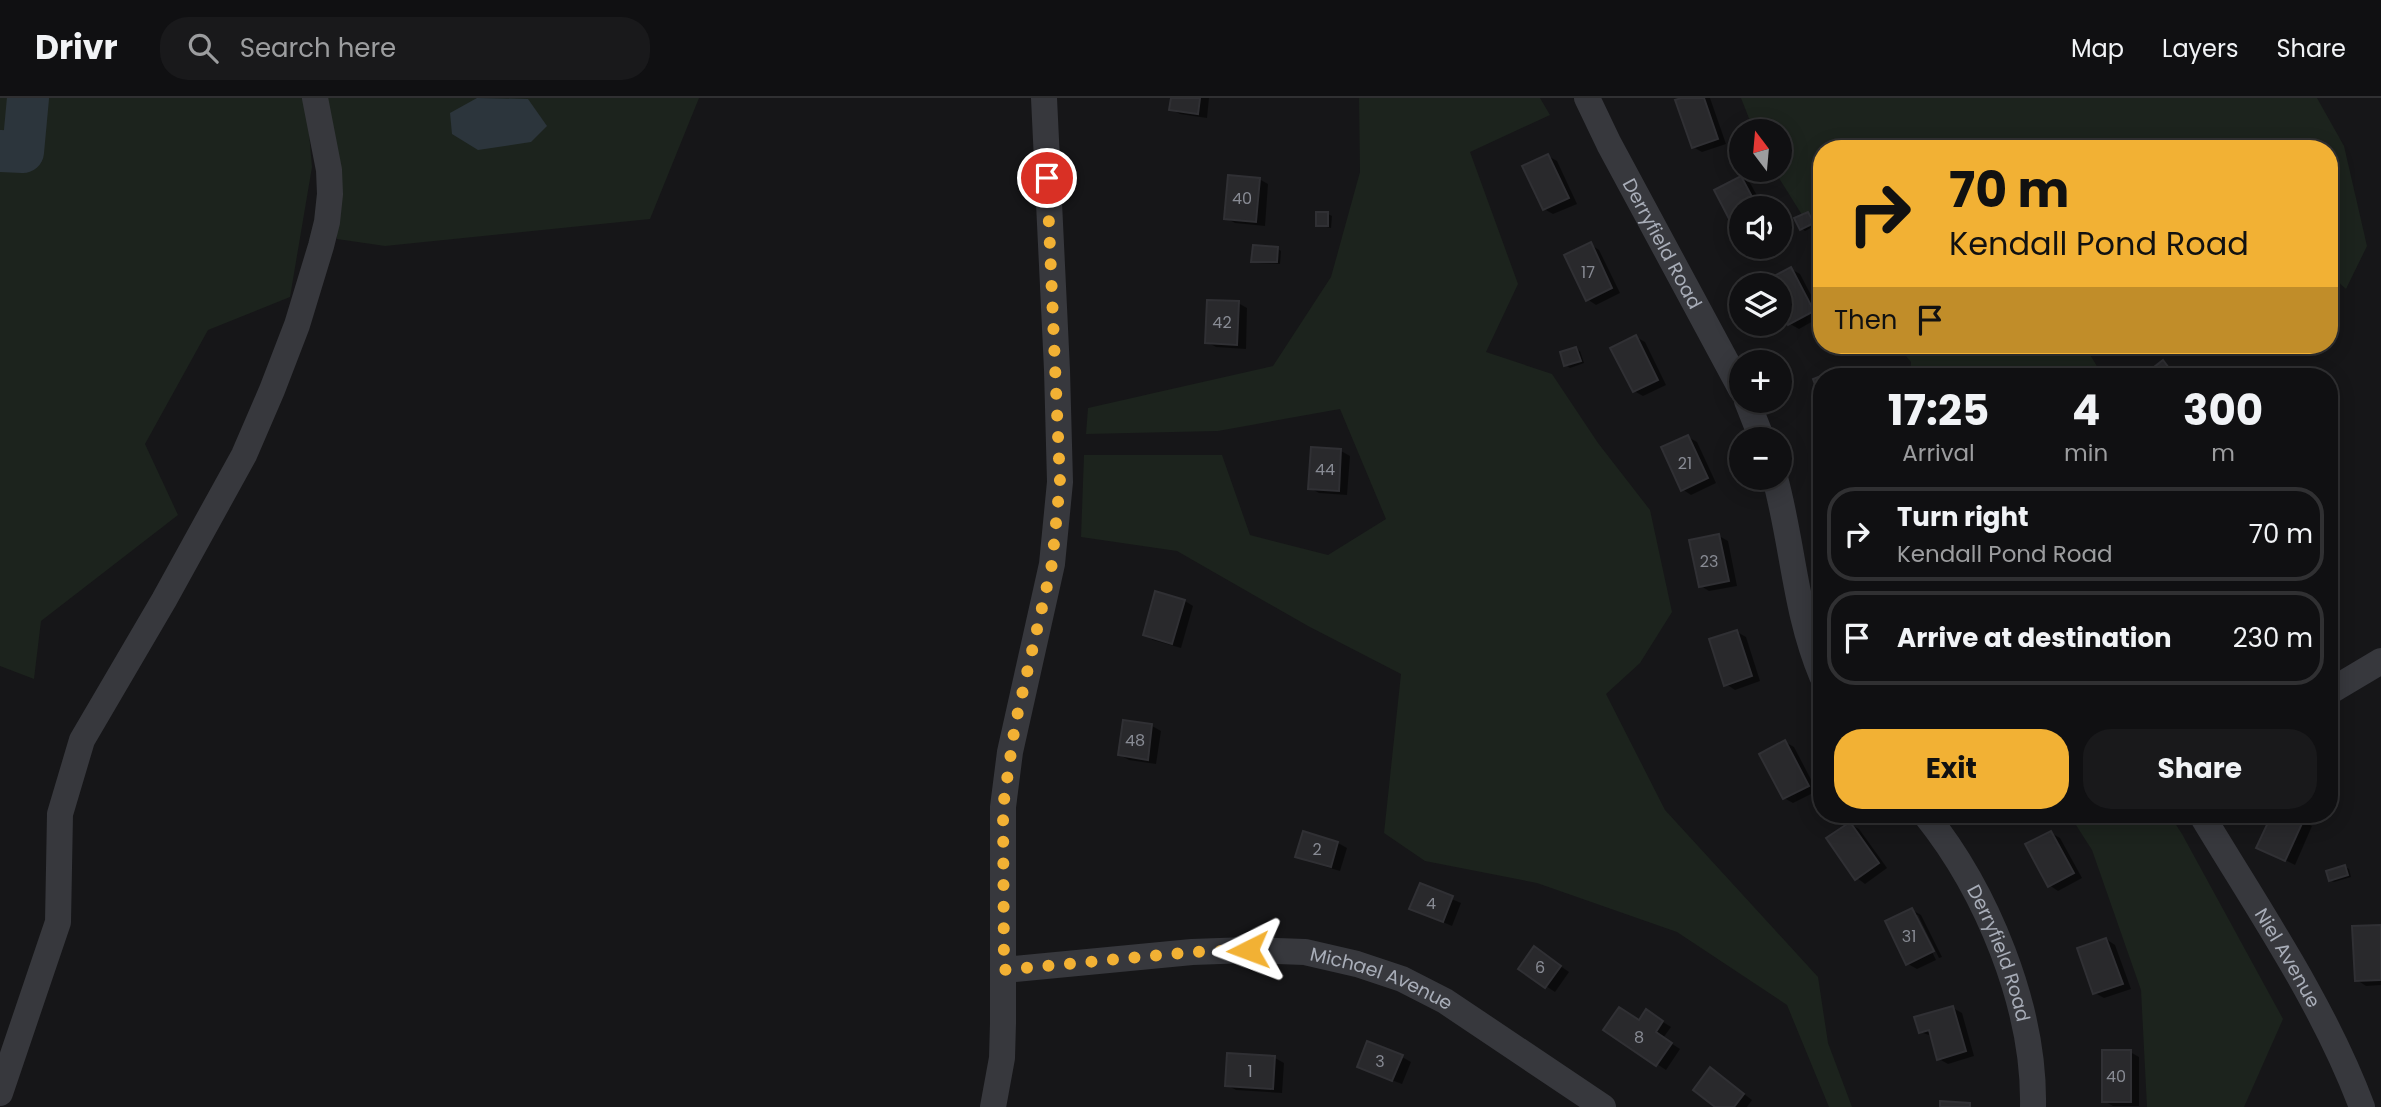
<!DOCTYPE html>
<html lang="en">
<head>
<meta charset="utf-8">
<style>
	body { margin:0; font-family:Poppins,sans-serif; background:#19191b; color:#f1f3f6; height:100vh; display:flex; flex-direction:column; font-size:26px; white-space:nowrap }
	* { box-sizing:border-box; margin:0 }
	p { font-size:23px; color:#9c9d9f }
	.icon { flex:none; width:38px; height:38px; fill:none; stroke:currentColor; stroke-width:2; stroke-linecap:round; stroke-linejoin:round }
	.map { position:relative; flex:1; overflow:hidden }
	.drawer { position:absolute; left:1813px; top:270px; width:525px; height:455px; display:flex; flex-direction:column; background:#101012; border-radius:28px; box-shadow:0 4px 18px #0003,0 0 0 2px #303032 }
	.drawer>* { flex:none }
	.guide { position:absolute; left:1813px; top:42px; width:525px; height:214px; border-radius:28px; box-shadow:0 4px 18px #0003,0 0 0 2px #303032; background:#f2b134; color:#111; overflow:hidden }
	.needle { width:46px; rotate:344deg }
	.buttons { position:absolute; left:1729px; top:21px; display:grid; gap:14px }
	.buttons a { display:grid; place-items:center; width:63px; height:63px; border-radius:50%; background:#101012; box-shadow:0 4px 18px #0003,0 0 0 2px #303032; font-size:35px }
	.pin { position:absolute; display:grid; place-items:center; width:60px; height:60px; color:#fff; margin:-30px; border:4px solid #fff; border-radius:50%; box-shadow:0 2px 7px #0007 }
	.me { position:absolute; width:77px; margin:-38px; rotate:267deg; stroke-linejoin:round; filter:drop-shadow(0 0 5px #0008) }
	.turn { display:flex; align-items:center; gap:24px; height:147px; padding:0 21px; font-size:32px }
	.turn .icon { width:91px; height:91px; stroke-width:2.5 }
	.turn b { display:block; font-size:49px; line-height:60px }
	.then { display:flex; align-items:center; height:66px; padding:0 21px; background:#0003; gap:14px; font-size:26px }
	.eta { display:flex; justify-content:space-evenly; align-items:center; height:119px; text-align:center }
	.eta b { font-size:42px; font-weight:700; line-height:49px }
	.action { display:flex; gap:14px; margin-top:auto; padding:14px 21px }
	.action a { flex:1; height:80px; border-radius:28px; background:#f2b134; color:#111; font-size:28px; font-weight:700; line-height:80px; text-align:center }
	.action a+a { background:#19191b; color:#f1f3f6 }
	ul { padding:0; list-style:none }
	li { display:flex; align-items:center; gap:21px; height:94px; margin:0 14px 10px; padding:0 7px; border:4px solid #303032; border-radius:28px }
	li div { flex:1 }
	li b { display:block; font-size:26px }
	li em { font-style:normal }
	header { display:flex; align-items:center; gap:42px; box-sizing:border-box; height:98px; padding:0 35px; background:#101012; border-bottom:2px solid #303032 }
	header strong { font-size:33px }
	nav { display:flex; gap:38px; margin-inline-start:auto; font-size:24px }
	.search { width:490px; height:63px; background:#19191b; display:flex; align-items:center; gap:18px; box-sizing:border-box; padding:0 24px; border-radius:28px; color:#9c9d9f; font-size:26px }
	.map>svg:first-child { display:block }
</style>
</head>
<body>
<header>
<strong>Drivr</strong>
<div class="search"><svg class="icon" aria-label="search" viewBox="0 0 24 24"><circle cx="10" cy="10" r="6"/><path d="M15 15l6 6"/></svg>Search here</div>
<nav><a>Map</a><a>Layers</a><a>Share</a></nav>
</header>
<div class="map">
<svg width="2381" height="1009" viewBox="0 0 2381 1009">
	<rect width="100%" height="100%" fill="#161618"/>
	<!-- green -->
	<g fill="#1c231d">
		<path d="M0 0H306L312 69 290 199 208 232 145 346 178 417 41 523 34 581 0 568Z"/>
		<path d="M324 0H699L650 121 385 148 337 141V65Z"/>
		<path d="M1359 0H1540L1550 17 1470 54 1518 186 1486 254 1552 276 1598 345 1650 412 1672 514 1640 565 1606 596 1665 712 1818 879 1828 945 1852 1009H1829L1787 907 1677 834 1537 785 1425 763 1384 735 1401 576 1308 528 1177 453 1081 439 1084 357H1222L1250 437 1328 457 1386 421 1340 311 1218 333 1086 336 1088 310 1273 268 1331 179 1360 74Z"/>
		<path d="M1741 0H2317L2344 48 2367 148 2346 191 2329 176V51H2058L2045 44 2038 51H1822V149L1774 72H1780V33H1754Z"/>
		<path d="M1897 247H2084L2103 278H1910L1911 264Z"/>
		<path d="M2069 716H2169L2182 736 2283 921 2244 1009H2147L2141 892 2092 752Z"/>
	</g>
	<!-- water -->
	<path fill="#2c353c" d="M477 0 528 1 547 28 531 44 478 52 452 36 450 15Z"/>
	<!-- shadow -->
	<g fill="#0007">
		<path d="M1173 0H1209L1207 20 1180 16 1171 11Z"/>
		<path d="M1687 0H1710L1726 46 1702 54 1693 49Z"/>
		<path d="M1548 58 1557 63 1577 106 1553 116 1544 111Z"/>
		<path d="M1741 80 1750 85 1764 110H1741V138L1739 136Z"/>
		<path d="M1259 81 1268 86 1265 128 1235 125 1226 120Z"/>
		<path d="M1328 116 1332 118 1331 130 1317 127Z"/>
		<path d="M1808 116 1812 118 1817 127 1805 133 1802 131Z"/>
		<path d="M1590 146 1599 152 1620 195 1596 207 1587 201Z"/>
		<path d="M1278 151 1281 153 1280 166 1257 165 1253 163Z"/>
		<path d="M1791 171 1800 176 1822 218 1799 231 1790 226 1780 207V187H1769L1767 184Z"/>
		<path d="M1238 205 1247 210 1246 251 1216 249 1207 244Z"/>
		<path d="M1636 239 1645 244 1666 287 1643 298 1634 293Z"/>
		<path d="M1576 251 1580 253 1584 265 1570 270 1566 267Z"/>
		<path d="M1688 339 1697 344 1716 385 1691 397 1682 391Z"/>
		<path d="M1341 353 1350 358 1347 397 1319 395 1310 390Z"/>
		<path d="M1719 438 1728 443 1737 488 1709 493 1701 488Z"/>
		<path d="M1185 503 1193 508 1181 550 1153 542 1145 537Z"/>
		<path d="M1737 534 1746 539 1760 583 1735 592 1726 586Z"/>
		<path d="M1125 624 1152 628 1161 633 1156 666 1129 662 1120 657Z"/>
		<path d="M1785 644 1794 649 1817 693 1793 705 1784 700Z"/>
		<path d="M2274 716H2288L2312 728 2295 767 2259 749Z"/>
		<path d="M1850 726 1859 731 1887 770 1865 786 1857 780Z"/>
		<path d="M1304 735 1338 745 1347 750 1340 773 1306 763 1297 758Z"/>
		<path d="M2051 735 2060 740 2082 780 2058 793 2049 787Z"/>
		<path d="M2345 769 2349 771 2351 779 2334 784 2330 782Z"/>
		<path d="M1421 788 1461 805 1452 828 1412 811Z"/>
		<path d="M1912 812 1921 817 1942 859 1939 860 1918 817H1914L1936 862 1917 871 1908 866Z"/>
		<path d="M2381 828V887L2366 888 2357 882Z"/>
		<path d="M2106 841 2115 847 2131 891 2104 900 2095 895Z"/>
		<path d="M1543 856 1569 874 1555 894 1520 871Z"/>
		<path d="M1953 910 1962 915 1974 958 1948 966 1939 961 1932 938 1920 934Z"/>
		<path d="M1655 919 1671 929 1663 940 1680 951 1666 972 1605 932Z"/>
		<path d="M2130 954 2139 959V1008H2113L2104 1003Z"/>
		<path d="M1402 959 1411 964 1402 986 1368 973Z"/>
		<path d="M1275 960 1284 965 1282 995 1236 992 1227 987Z"/>
		<path d="M1719 977 1752 1002 1747 1009H1718Z"/>
	</g>
	<g fill="none" stroke-linecap="round" stroke-linejoin="round">
		<!-- river -->
		<path stroke="#2c353c" stroke-width="42" d="M0 53 23 54 28 0"/>
	</g>
	<!-- building -->
	<g fill="#29292c" stroke="#303034" stroke-width="2">
		<path d="M1171 0H1200L1198 16 1169 12Z"/>
		<path d="M1681 0H1704L1718 41 1692 50 1675 2Z"/>
		<path d="M1548 56 1569 100 1543 112 1522 68Z"/>
		<path d="M1228 77 1260 80 1256 124 1224 121Z"/>
		<path d="M1741 78 1758 110H1741V136L1738 138 1714 92Z"/>
		<rect x="1316" y="114" width="12" height="14"/>
		<path d="M1808 114 1814 125 1800 132 1794 120Z"/>
		<path d="M1591 144 1612 190 1586 203 1564 157Z"/>
		<path d="M1253 147 1278 149 1277 164H1251Z"/>
		<path d="M1791 169 1814 213 1788 227 1780 211V187H1767L1765 183Z"/>
		<path d="M1207 202 1239 203 1237 247 1205 245Z"/>
		<path d="M1636 237 1658 282 1633 294 1610 250Z"/>
		<path d="M1576 249 1581 263 1564 268 1560 254Z"/>
		<path d="M2163 262 2175 278H2146L2145 276Z"/>
		<path d="M1841 270 1844 278H1822V305L1813 281Z"/>
		<path d="M1688 337 1708 380 1681 393 1661 349Z"/>
		<path d="M1311 349 1341 351 1339 393 1308 391Z"/>
		<path d="M1719 436 1729 483 1699 489 1689 442Z"/>
		<path d="M1155 493 1185 502 1172 546 1143 537Z"/>
		<path d="M1737 532 1752 578 1724 588 1709 541Z"/>
		<path d="M1123 622 1152 626 1148 662 1118 657Z"/>
		<path d="M1785 642 1809 688 1783 701 1759 656Z"/>
		<path d="M2272 716H2292L2304 721 2285 763 2256 750Z"/>
		<path d="M1850 724 1879 765 1855 782 1826 740Z"/>
		<path d="M1303 733 1338 744 1331 769 1295 759Z"/>
		<path d="M2051 733 2074 775 2048 789 2025 746Z"/>
		<path d="M2345 767 2348 777 2329 783 2326 773Z"/>
		<path d="M1420 785 1453 798 1443 824 1409 811Z"/>
		<path d="M1912 810 1934 853 1906 867 1885 823Z"/>
		<path d="M2381 827V882L2355 883 2352 828Z"/>
		<path d="M2106 840 2123 886 2093 896 2077 850Z"/>
		<path d="M1534 848 1561 868 1545 890 1518 871Z"/>
		<path d="M1953 908 1966 953 1937 962 1929 932 1919 935 1914 919Z"/>
		<path d="M1619 909 1639 922 1646 911 1663 923 1656 934 1672 945 1656 968 1603 932Z"/>
		<path d="M1367 943 1403 957 1392 983 1357 969Z"/>
		<rect x="2102" y="952" width="29" height="52"/>
		<path d="M1227 955 1275 958 1273 991 1225 988Z"/>
		<path d="M1710 969 1744 996 1734 1009H1715L1693 992Z"/>
		<path d="M1940 1003 1970 1005V1009H1940Z"/>
	</g>
	<g fill="none" stroke-linecap="round" stroke-linejoin="round">
		<!-- minor -->
		<g stroke="#37383d" stroke-width="26">
			<path id="s1" d="M1587 0 1609 46 1741 291"/>
			<path d="M1747 303 1762 341"/>
			<path d="M1775 380C1793 446 1795 514 1822 578"/>
			<path d="M2329 594 2381 563"/>
			<path id="s2" d="M1925 716C1987 793 2035 909 2033 1009"/>
			<path id="s3" d="M2201 716C2258 811 2323 905 2362 1009"/>
			<path id="s4" d="M1004 872 1192 854 1248 852 1305 854 1357 866 1402 881 1445 903 1603 1009"/>
			<path d="M0 995 58 824 60 716 82 642 164 502 244 357 272 292 297 227 321 148 327 124 330 96 329 72 315 0"/>
			<path d="M993 1009 1002 960 1003 925V709L1010 654 1052 466 1060 384 1057 272 1044 0"/>
		</g>
	</g>
	<g fill="none" stroke-linecap="round" stroke-linejoin="round">
		<!-- route -->
		<path stroke="#f2b134" stroke-width="12" stroke-dasharray="0 21.6" d="M1047 80 1060 384 1052 466 1015 627 1003 709 1004 872 1192 854 1248 852"/>
	</g>
	<g text-anchor="middle" dominant-baseline="central" stroke-width="7" stroke-linejoin="round" paint-order="stroke">
		<!-- number labels -->
		<g font-size="16" fill="#888b94">
			<text x="1242" y="100">40</text>
			<text x="1588" y="174">17</text>
			<text x="1222" y="224">42</text>
			<text x="1685" y="365">21</text>
			<text x="1325" y="371">44</text>
			<text x="1709" y="463">23</text>
			<text x="1135" y="642">48</text>
			<text x="1317" y="751">2</text>
			<text x="1431" y="805">4</text>
			<text x="1909" y="838">31</text>
			<text x="1540" y="869">6</text>
			<text x="1639" y="939">8</text>
			<text x="1380" y="963">3</text>
			<text x="1250" y="973">1</text>
			<text x="2116" y="978">40</text>
		</g>
		<!-- street labels -->
		<g font-size="19" fill="#a8adb8" stroke="#111113">
			<text stroke="none"><textPath href="#s1" startOffset="164">Derryfield Road</textPath></text>
			<text stroke="none"><textPath href="#s2" startOffset="159">Derryfield Road</textPath></text>
			<text stroke="none"><textPath href="#s3" startOffset="168">Niel Avenue</textPath></text>
			<text stroke="none"><textPath href="#s4" startOffset="383">Michael Avenue</textPath></text>
		</g>
	</g>
</svg>
<div class="buttons">
<a><svg class="needle" viewBox="-14 -14 28 28"><path d="M0-13l5 13h-10z" fill="#e53935"/><path d="M0 13l5-13h-10z" fill="#9c9d9f"/></svg></a>
<a><svg class="icon" aria-label="sound" viewBox="0 0 24 24"><path d="M4 9h4l5-4v14l-5-4H4zM17 9q2 3 0 6"/></svg></a>
<a><svg class="icon" aria-label="layers" viewBox="0 0 24 24"><path d="M12 4l9 5-9 5-9-5zM3 14l9 5 9-5"/></svg></a>
<a>+</a>
<a>−</a>
</div>
<div class="pin" style="left:1047px;top:80px;background:#d93025"><svg class="icon" aria-label="arrive" viewBox="0 0 24 24"><path d="M6 21V4h12l-3 4 3 4H6"/></svg></div>
<svg class="me" style="left:1248px;top:852px" viewBox="-20 -20 40 40"><path d="M0-17L14 15 0 8-14 15z" fill="#f2b134" stroke="#fff" stroke-width="4"/></svg>
<div class="guide">
<div class="turn"><svg class="icon" aria-label="right" viewBox="0 0 24 24"><path d="M7 20v-9h11M14 6l5 5-5 5"/></svg><div><b>70 m</b>Kendall Pond Road</div></div>
<div class="then">Then<svg class="icon" aria-label="arrive" viewBox="0 0 24 24"><path d="M6 21V4h12l-3 4 3 4H6"/></svg></div>
</div>
<section class="drawer">
<div class="eta">
<div><b>17:25</b><p>Arrival</p></div>
<div><b>4</b><p>min</p></div>
<div><b>300</b><p>m</p></div>
</div>
<ul>
<li><svg class="icon" aria-label="right" viewBox="0 0 24 24"><path d="M7 20v-9h11M14 6l5 5-5 5"/></svg><div><b>Turn right</b><p>Kendall Pond Road</p></div><em>70 m</em></li>
<li><svg class="icon" aria-label="arrive" viewBox="0 0 24 24"><path d="M6 21V4h12l-3 4 3 4H6"/></svg><div><b>Arrive at destination</b></div><em>230 m</em></li>
</ul>
<div class="action"><a>Exit</a><a>Share</a></div>
</section>
</div>
</body>
</html>
